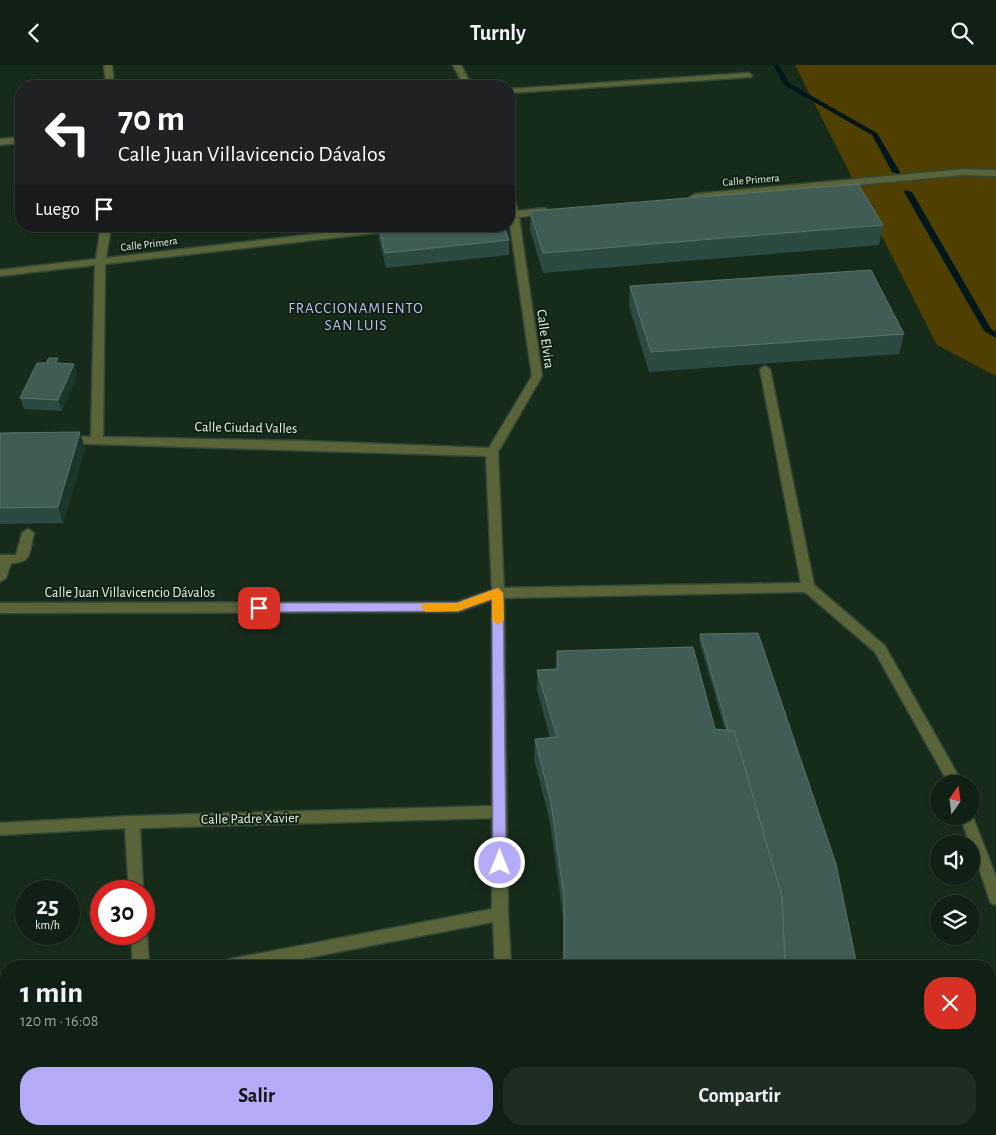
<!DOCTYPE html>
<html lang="es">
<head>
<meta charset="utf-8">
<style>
	body { margin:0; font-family:"Alegreya Sans",sans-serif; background:#1e2d22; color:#f1f3f6; height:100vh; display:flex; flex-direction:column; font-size:19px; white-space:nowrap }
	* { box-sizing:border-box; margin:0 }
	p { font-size:16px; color:#9ca3a0 }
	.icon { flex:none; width:28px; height:28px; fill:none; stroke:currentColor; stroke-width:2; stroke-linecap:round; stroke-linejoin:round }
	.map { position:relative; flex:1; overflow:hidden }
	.panel { position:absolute; left:0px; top:895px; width:996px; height:175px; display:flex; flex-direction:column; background:#112014; border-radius:20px 20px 0 0; box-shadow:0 1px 4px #0004,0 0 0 1px #303e34 }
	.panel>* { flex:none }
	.hud { position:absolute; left:15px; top:15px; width:500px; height:152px; border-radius:20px; box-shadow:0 1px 4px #0004,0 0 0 1px #303e34; background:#202124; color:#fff; overflow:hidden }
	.needle { width:32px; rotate:14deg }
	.fabs { position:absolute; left:930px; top:710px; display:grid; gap:10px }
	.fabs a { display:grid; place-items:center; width:50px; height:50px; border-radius:50%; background:#112014; box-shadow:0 1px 4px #0004,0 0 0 1px #303e34; font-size:25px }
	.speed { position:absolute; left:15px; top:815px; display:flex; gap:10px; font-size:25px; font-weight:700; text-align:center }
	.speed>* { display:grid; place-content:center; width:65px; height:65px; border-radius:50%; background:#112014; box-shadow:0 1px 4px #0004,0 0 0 1px #303e34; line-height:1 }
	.speed small { font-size:12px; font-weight:400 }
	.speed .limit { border:8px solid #d22; background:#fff; color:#111 }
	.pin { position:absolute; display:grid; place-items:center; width:42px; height:42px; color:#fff; margin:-21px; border-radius:10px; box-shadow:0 2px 8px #0006 }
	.me { position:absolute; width:55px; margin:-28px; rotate:0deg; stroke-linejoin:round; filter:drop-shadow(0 0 4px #0008) }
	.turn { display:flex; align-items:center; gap:18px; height:105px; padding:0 20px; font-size:22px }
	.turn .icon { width:65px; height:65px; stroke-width:2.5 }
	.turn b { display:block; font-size:35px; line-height:42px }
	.then { display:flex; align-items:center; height:48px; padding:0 20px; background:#0003; gap:10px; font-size:19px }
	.round { display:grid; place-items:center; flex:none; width:52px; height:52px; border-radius:20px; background:#1e2d22 }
	.summary { display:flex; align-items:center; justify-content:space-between; height:85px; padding:0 20px }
	h1 { font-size:30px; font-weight:700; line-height:38px }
	.button { display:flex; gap:10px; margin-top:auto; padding:10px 20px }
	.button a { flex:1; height:58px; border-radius:20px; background:#b4acf9; color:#111; font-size:20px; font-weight:700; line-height:58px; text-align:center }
	.button a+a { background:#1e2d22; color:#f1f3f6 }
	header { display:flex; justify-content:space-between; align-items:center; height:65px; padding:0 20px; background:#112014; font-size:22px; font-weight:700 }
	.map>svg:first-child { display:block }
</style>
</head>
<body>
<header><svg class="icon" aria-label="back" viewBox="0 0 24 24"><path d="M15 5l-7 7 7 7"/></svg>Turnly<svg class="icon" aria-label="search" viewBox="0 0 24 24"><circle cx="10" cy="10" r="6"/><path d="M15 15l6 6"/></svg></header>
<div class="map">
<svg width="996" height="1070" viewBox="0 0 996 1070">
	<rect width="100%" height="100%" fill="#172b1b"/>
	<!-- green -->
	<path fill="#4f3f00" d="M795 0H996V311L937 280Z"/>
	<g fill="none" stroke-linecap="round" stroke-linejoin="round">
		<!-- stream -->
		<g fill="#001619" fill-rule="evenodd">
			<path d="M773 0H779L789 18 877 68 900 107 899 109 892 107 872 70 784 20Z"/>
			<path d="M905 125 912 127 991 264 996 267V273L984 266 904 127Z"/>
		</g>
		<!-- service casing -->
		<g stroke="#344738" stroke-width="3">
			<g id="service">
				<path d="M765 301 770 304 814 520 885 581 963 719H949L875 587 805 527 498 533 494 531 492 528 494 525 498 523 801 518 760 304Z"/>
				<path d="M28 464 34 468C29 486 33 498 11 498L6 513 0 517V490H16L22 468Z"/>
				<path d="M971 747 996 812V840L991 838 989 833 971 779H970L960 751H971Z"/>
			</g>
		</g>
		<!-- minor casing -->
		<g stroke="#344738" stroke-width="3">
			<g id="minor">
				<path d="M104 0H112L114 21H106Z"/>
				<path d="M453 0H461L472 21H464Z"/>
				<path d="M748 8 752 10 751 12 509 28V24Z"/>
				<path d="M21 72V78L0 80V74Z"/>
				<path d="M965 104 996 105V111L965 110 695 135 690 132 695 129Z"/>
				<path d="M509 131 514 134 518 146 545 143 550 146 545 149 519 152 542 311 498 387 504 528 508 849 511 901H495L493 857 265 901H222L225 896 230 894 492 844V753L140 763 143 826H129L125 763 0 770V758L132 751 492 741V535L458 547 0 548V538L457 537 492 525 486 391 61 378 59 375 61 372 65 371 91 372 95 200 0 211V205L96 194 101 161H111L106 193 383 161H415L410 164 105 199 103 372 304 376 489 383 532 311 509 153Z"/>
				<path d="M144 864 147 869 149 901H133L131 869H144Z"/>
				<path d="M6 936V950L0 951V937Z"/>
				<rect x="505" y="1064" width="16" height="6"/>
			</g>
		</g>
		<!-- service -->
		<use href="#service" fill="#596539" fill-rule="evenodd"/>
		<!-- minor -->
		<use href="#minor" fill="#596539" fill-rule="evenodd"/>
	</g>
	<!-- wall -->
	<g fill="#2c4a42">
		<path d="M530 146 883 160 879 180 543 208 530 165Z"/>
		<path d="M378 161H504L509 175V190L386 203 379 174Z"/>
		<path d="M630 221 904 269 899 289 649 307 629 241Z"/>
		<path d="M58 293 60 299H74L77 310 62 346 24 344 20 333 46 298Z"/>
		<path d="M0 368 85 383 63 458 0 459Z"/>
		<path d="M700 569 857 901H563V852L550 757 534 694 535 674 550 673 537 625V605L557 604V586L715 664 725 665 699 575Z"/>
	</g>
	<!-- shaded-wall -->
	<g fill="#1b362b">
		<path d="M58 293 61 304 55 298Z"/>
		<path d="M74 299 77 310 62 346 58 335Z"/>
		<path d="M80 367 85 383 63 458 58 442Z"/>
	</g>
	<!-- building -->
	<g fill="#405c54" stroke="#5a746b">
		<path d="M858 119 883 160 543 188 530 146Z"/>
		<path d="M379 161H504L509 175 385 188Z"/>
		<path d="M871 205 904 269 651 287 630 221Z"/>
		<path d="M49 293H58L55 298 74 299 58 335 20 333 37 298H46Z"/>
		<path d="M80 367 58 442 0 443V368Z"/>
		<path d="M758 568 836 799 857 901H785L782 832 734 666 728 665 700 569Z"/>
		<path d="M693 582 715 664 734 666 782 832 785 901H564V833L551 738 535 674 557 672 537 605 557 604V586Z"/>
		<path d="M366 1064H438L439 1070H341V1067Z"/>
		<path d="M544 1064H793V1070H543Z"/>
		<rect x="793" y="1064" width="72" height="6"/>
	</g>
	<!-- route -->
	<path fill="#b4acf9" stroke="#7570a2" d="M498 523 503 528 506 798 504 802 500 804 495 802 493 798 492 534 458 546 259 547 253 543 259 538H457Z"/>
	<!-- slow -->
	<path fill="#f59e0b" d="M498 523 503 528 504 555 498 560 492 555V534L458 546 426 547 420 542 426 538H457Z"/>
	<g text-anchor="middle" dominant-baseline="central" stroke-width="4" stroke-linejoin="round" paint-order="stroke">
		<!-- far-street labels -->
		<g font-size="11" fill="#e7f4e9" stroke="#0e2111">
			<text transform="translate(751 115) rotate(-5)">Calle Primera</text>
			<text transform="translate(149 179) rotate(-7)">Calle Primera</text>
		</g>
		<!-- street labels -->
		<g font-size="14" fill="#e7f4e9" stroke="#0e2111">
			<text transform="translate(545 274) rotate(82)">Calle Elvira</text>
			<text transform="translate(246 363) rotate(1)">Calle Ciudad Valles</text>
			<text x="130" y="528">Calle Juan Villavicencio Dávalos</text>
			<text transform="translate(250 754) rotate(-1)">Calle Padre Xavier</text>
		</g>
		<!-- neighbourhood labels -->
		<g font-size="15" letter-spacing="1" fill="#c3bdf7" stroke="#0e2111">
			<text x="356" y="243">FRACCIONAMIENTO<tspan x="356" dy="17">SAN LUIS</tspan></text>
		</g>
	</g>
</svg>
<div class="fabs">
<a><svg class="needle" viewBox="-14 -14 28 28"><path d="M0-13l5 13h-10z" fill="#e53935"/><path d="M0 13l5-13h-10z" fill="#9ca3a0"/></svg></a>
<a><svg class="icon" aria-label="sound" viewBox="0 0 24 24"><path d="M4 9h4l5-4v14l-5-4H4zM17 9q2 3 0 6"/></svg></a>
<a><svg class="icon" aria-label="layers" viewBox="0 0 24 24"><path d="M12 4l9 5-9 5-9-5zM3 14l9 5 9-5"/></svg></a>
</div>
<div class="speed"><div>25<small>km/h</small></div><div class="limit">30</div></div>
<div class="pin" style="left:259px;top:543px;background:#d93025"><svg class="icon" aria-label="arrive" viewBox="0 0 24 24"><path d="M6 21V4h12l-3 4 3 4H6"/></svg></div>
<svg class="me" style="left:500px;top:798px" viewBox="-20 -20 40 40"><circle r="17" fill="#b4acf9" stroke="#fff" stroke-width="3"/><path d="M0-11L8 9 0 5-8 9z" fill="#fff"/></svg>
<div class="hud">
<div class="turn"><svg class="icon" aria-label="left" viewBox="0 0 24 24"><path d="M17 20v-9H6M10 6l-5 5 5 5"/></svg><div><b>70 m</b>Calle Juan Villavicencio Dávalos</div></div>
<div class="then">Luego<svg class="icon" aria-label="arrive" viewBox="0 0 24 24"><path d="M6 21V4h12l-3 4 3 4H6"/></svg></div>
</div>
<section class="panel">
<div class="summary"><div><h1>1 min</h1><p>120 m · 16:08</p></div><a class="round" style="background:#d93025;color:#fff"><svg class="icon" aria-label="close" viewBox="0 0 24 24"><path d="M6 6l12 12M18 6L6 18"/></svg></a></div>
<div class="button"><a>Salir</a><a>Compartir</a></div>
</section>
</div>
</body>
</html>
